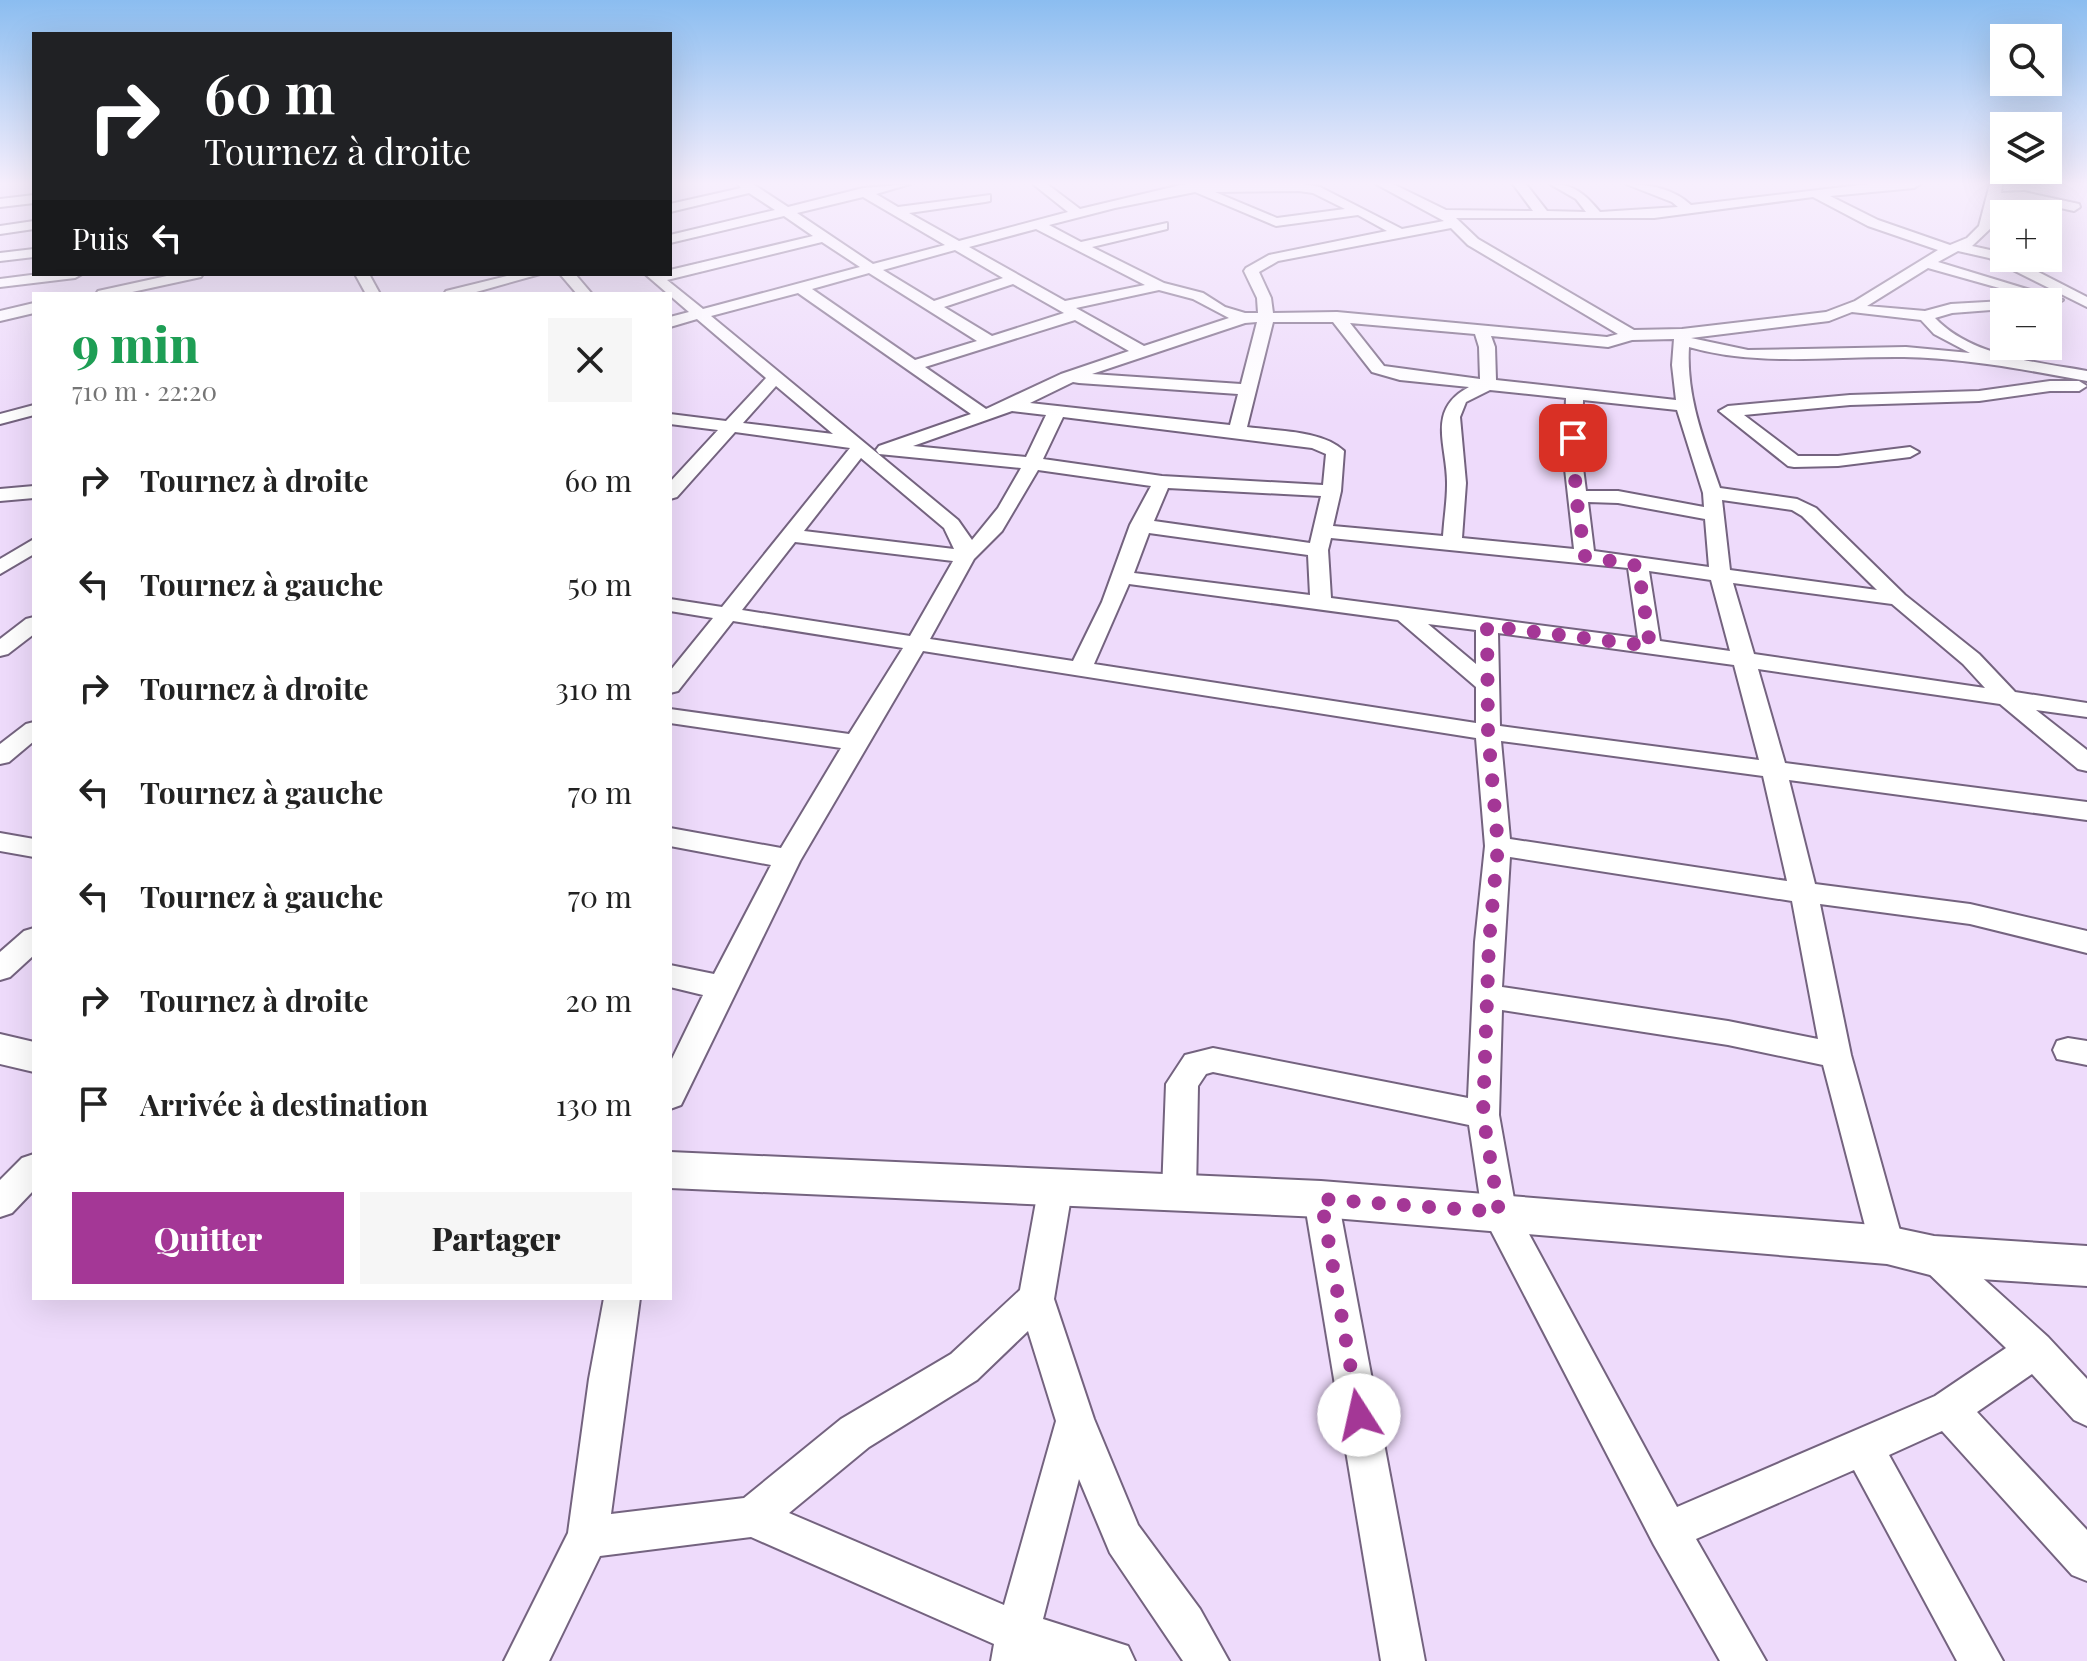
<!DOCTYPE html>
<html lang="fr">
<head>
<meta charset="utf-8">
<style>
	body { margin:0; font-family:"Playfair Display",serif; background:#f6f6f6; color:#222; height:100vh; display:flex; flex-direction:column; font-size:30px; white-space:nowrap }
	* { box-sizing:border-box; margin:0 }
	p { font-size:26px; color:#767676 }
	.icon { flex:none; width:44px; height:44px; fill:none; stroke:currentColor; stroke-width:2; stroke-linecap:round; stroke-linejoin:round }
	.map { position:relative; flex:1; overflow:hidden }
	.drawer { position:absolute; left:32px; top:292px; width:640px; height:1008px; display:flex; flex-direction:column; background:#fff; border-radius:0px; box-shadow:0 8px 32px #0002 }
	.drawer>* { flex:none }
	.hud { position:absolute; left:32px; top:32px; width:640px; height:244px; border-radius:0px; box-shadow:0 8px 32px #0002; background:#202124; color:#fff; overflow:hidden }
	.fabs { position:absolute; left:1990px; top:24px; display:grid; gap:16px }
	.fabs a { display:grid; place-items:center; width:72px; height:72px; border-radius:0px; background:#fff; box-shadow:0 8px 32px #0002; font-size:40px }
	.pin { position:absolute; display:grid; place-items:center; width:68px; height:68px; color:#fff; margin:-34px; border-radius:16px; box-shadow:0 4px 12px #0006 }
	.me { position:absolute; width:88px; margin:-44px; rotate:350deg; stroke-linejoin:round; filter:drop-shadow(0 0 6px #0008) }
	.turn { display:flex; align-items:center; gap:28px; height:168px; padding:0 40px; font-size:36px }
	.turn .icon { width:104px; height:104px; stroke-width:2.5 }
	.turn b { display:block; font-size:56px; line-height:68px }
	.then { display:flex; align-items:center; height:76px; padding:0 40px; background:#0003; gap:16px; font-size:30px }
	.round { display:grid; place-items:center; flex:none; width:84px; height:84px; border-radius:0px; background:#f6f6f6 }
	.head { display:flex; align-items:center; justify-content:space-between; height:136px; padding:0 40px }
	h1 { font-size:48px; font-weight:800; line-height:60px; color:#1e9e55 }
	.button { display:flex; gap:16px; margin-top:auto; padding:16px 40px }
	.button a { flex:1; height:92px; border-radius:0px; background:#a43796; color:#fff; font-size:32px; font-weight:800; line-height:92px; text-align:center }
	.button a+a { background:#f6f6f6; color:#222 }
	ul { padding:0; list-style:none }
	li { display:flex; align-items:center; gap:24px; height:104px; padding:0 40px }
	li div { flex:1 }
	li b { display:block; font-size:30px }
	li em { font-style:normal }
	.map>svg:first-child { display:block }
</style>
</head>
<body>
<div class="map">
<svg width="2087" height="1661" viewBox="0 0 2087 1661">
	<rect width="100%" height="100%" fill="#eedbfb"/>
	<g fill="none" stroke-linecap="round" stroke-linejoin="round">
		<!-- minor casing -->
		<g stroke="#74637f" stroke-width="4">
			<g id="minor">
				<path d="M738 184H753L788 207 863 188 910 184 876 194 898 207 990 195V201L985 202 909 213 959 241 1068 212 1033 184H1047L1080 209 1185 184H1305L1320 187 1402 229 1444 221 1376 184H1393L1446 210 1533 211 1513 184H1526L1547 211 1586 212 1576 199 1550 184C1574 184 1585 194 1600 212L1678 207 1672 202 1626 184C1649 184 1674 189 1691 205L1869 184H1920L1914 188 1830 196 1878 220 1950 245 1967 238 1979 226 1990 184H2002L2001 193 2024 192 2079 204 2080 207 2074 211 2024 200 2000 201 1992 227 1972 246 1999 252 2004 258H2011L2087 297V307L1989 258 1958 251 1938 262 2063 300 2056 304 1928 268 1867 306 1925 311 1951 304 2004 301 2009 302H2004V309L1952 313 1935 318C1972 357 2037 362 2087 371V381C2027 370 1965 358 1904 357 1831 356 1759 367 1689 347 1686 397 1704 441 1720 488L1797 499 1816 508 1905 595 1979 654 2015 692 2087 703V717L2036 710 2087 750V771L2078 769 2000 704 1758 669 1785 763 2087 802V820L1789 780 1815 884 1970 904 2087 931V953L1970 924 1820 904 1851 1055 1904 1245 1899 1256 1887 1261 1875 1256 1870 1245 1823 1065 1728 1045 1502 1010 1499 1115 1516 1210 1677 1507 1935 1396 2006 1348 1922 1267 1917 1256 1922 1245 1934 1240 1946 1245 2048 1337 2087 1379V1426L2074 1420 2032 1374 1977 1412 2087 1530V1581L2072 1575 1942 1431 1889 1455 2003 1661H1957L1854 1470 1696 1539 1766 1661H1720L1654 1545 1487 1223 1482 1212 1469 1125 1213 1072 1206 1074 1198 1086 1196 1193 1191 1203 1179 1208 1167 1203 1162 1193 1166 1084 1185 1055 1213 1048 1468 1098 1475 942 1485 846 1476 738 923 651 800 861 681 1105 670 1109V1063L703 995 670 987V965L714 974 771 865 670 846V828L781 848 841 748 670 723V709L849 734 903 648 733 621 678 691 670 693V671L713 618 670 611V599L722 607 850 448 735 432 677 497 670 499V482L718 430 670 424V414L726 421 766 378 697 319 670 327V317L689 312 645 274H670V270L813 236 784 216 670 243V235L775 210 749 193 670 212V204L741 188ZM1299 191 1313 193 1345 209 1277 218 1215 192ZM1195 192 1276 226 1358 215 1387 231 1269 255 1246 268 1244 271 1257 298 1258 313H1245L1225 307 1203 293 1164 283 1092 247 1167 229V223L1081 242 1049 225 1115 208ZM863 197 945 245 873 264 797 213ZM1813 197 1868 226 1938 250 1855 301 1826 312 1682 329 1634 330 1478 239 1456 218H1654ZM1451 228 1468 245 1618 334 1607 337 1337 312 1273 313 1271 298 1259 272 1278 261ZM1036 229 1145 285 1065 301 969 247ZM822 242 860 267 703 309 667 280ZM955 250 1003 278 934 301 883 270ZM869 273 977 341 915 360 812 289ZM1013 284 1064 313 992 336 944 307ZM1159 290 1193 299 1229 318 1144 346 1076 308ZM798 293 971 414 879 446 876 450 879 454 1021 468 998 508 972 540 958 520 711 316ZM1852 312 1921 320 1934 334 1970 353 1906 347 1748 350 1691 338 1829 321ZM1075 320 1129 351 1061 374 986 409 925 367ZM1257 322 1241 384 1092 374 1245 323ZM1273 322H1333L1372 372 1400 380 1469 387C1425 410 1448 447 1447 485 1447 502 1444 519 1443 536L1333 526 1341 491 1344 451C1323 430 1275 431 1247 427ZM1350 323 1475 334 1479 347 1480 379 1384 366ZM1491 336 1608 347 1632 340 1674 339 1672 365 1676 400 1496 380 1495 347ZM1073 382 1079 383 1238 394 1230 425 1030 403ZM776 386 833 434 743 423ZM1490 390 1566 398 1564 460 1574 549 1462 538 1466 483 1460 417 1466 402ZM1583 400 1677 410 1703 493 1704 507 1618 491H1586L1582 460ZM1012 411 1046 415 1026 457 913 446ZM1063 417 1312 448 1326 454 1323 485 1162 476 1043 459ZM861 458 944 528 954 549 804 531ZM1038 470 1151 486 1130 525 1102 602 1073 661 930 639 974 559 1002 531ZM1168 488 1321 496 1310 543 1154 521ZM1722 500 1792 510 1802 516 1877 590 1730 570ZM1588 502 1618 503 1705 519 1709 567 1594 551ZM1149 533 1308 555 1310 595 1134 573ZM1331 538 1628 568 1638 638 1331 598 1328 550ZM795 542 953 561 910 636 742 610ZM1649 571 1711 580 1730 651 1660 641ZM1733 583 1892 604 1963 664 1985 688 1754 654ZM1129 584 1398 620 1476 687V723L1094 664ZM1428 624 1476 630V664ZM1498 633 1734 665 1759 760 1500 726ZM1501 741 1763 776 1787 881 1510 839ZM1510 857 1792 901 1818 1039 1728 1021 1502 987Z"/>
				<path d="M34 195V203L0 207V199Z"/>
				<path d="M34 221V229L0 234V226Z"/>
				<path d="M34 249V257L0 261V253Z"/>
				<path d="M39 274H82L75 278 0 287V279Z"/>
				<path d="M176 274H203L201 277 123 294H96L98 291Z"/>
				<path d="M355 274H369L380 294H366Z"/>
				<path d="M515 274H540L469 294H444L446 291Z"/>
				<path d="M560 274H575L592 294H577Z"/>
				<path d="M34 303V313L0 321V311Z"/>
				<path d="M2050 381H2079L2087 386 2079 391H2050L1979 401 1850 405 1744 415 1798 456H1838L1910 447 1919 452 1910 457 1838 466 1794 467 1788 466 1719 411 1728 406 1850 395 1979 391Z"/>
				<path d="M34 405V415L0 424V414Z"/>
				<path d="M34 486V498L0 501V489Z"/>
				<path d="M34 539V554L0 574V559Z"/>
				<path d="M34 617V634L8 654 0 656V639L26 619Z"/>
				<path d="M34 722V741L9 762 0 764V744L26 724Z"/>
				<path d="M0 833 34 839V857L0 851Z"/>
				<path d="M34 928V955L10 977 0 980V952L24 931Z"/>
				<path d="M2068 1038 2087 1041V1065L2057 1059 2053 1050 2057 1041Z"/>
				<path d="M34 1154V1190L12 1213 0 1217V1180L22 1158Z"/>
				<path d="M1056 1170 1068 1175 1073 1185 1054 1299 1094 1419 1138 1525 1200 1609 1229 1661H1183L1110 1553 1079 1479 1043 1619 1128 1646 1135 1661H991L994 1644 751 1537 600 1556 549 1661H504L568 1533 589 1379 604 1298H640L611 1514 744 1498 841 1419 951 1354 1020 1290 1039 1185 1044 1175ZM1028 1331 1056 1421 1004 1605 789 1513 869 1447 977 1380Z"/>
				<path d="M1321 1184 1333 1188 1338 1199 1425 1661H1381L1304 1199 1309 1188Z"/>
			</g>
		</g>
		<!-- major casing -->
		<g stroke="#74637f" stroke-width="4">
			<g id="major">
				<path d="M0 1034 34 1042V1072L0 1064Z"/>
				<path d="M670 1152 1321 1181 1887 1226 1934 1236 2087 1246V1286L1934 1276 1887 1264 1321 1217 670 1188Z"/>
			</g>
		</g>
		<!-- minor -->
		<use href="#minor" fill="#fff" fill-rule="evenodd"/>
		<!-- major -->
		<use href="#major" fill="#fff" fill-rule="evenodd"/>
	</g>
	<!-- sky -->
	<linearGradient id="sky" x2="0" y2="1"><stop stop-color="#8bbdf0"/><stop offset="0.44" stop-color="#f7effd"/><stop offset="1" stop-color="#f7effd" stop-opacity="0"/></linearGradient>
	<rect width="2087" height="417" fill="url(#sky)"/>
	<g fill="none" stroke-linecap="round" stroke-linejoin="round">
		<!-- route -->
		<path stroke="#a43796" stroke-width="14" stroke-dasharray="0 25.2" d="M1359 1415 1321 1199 1499 1212 1483 1115 1489 942 1498 846 1488 732 1487 626 1650 646 1638 566 1585 556 1576 496 1573 438"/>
	</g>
</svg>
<div class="fabs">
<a><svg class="icon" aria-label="search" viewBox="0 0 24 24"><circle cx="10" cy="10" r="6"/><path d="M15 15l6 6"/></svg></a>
<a><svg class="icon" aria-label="layers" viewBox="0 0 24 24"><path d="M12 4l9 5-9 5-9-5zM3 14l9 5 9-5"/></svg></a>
<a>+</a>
<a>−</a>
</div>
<div class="pin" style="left:1573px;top:438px;background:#d93025"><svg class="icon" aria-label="arrive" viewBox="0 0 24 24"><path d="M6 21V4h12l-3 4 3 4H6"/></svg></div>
<svg class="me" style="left:1359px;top:1415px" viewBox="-20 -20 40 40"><circle r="19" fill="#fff"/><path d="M0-13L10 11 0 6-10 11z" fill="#a43796"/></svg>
<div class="hud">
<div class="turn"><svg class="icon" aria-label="right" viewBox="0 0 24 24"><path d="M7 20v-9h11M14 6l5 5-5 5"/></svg><div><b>60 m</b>Tournez à droite</div></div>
<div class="then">Puis<svg class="icon" aria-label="left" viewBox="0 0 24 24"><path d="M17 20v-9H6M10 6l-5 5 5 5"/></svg></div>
</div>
<section class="drawer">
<div class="head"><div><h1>9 min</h1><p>710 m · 22:20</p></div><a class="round"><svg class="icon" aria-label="close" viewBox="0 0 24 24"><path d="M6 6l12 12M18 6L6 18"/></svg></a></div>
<ul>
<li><svg class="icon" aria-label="right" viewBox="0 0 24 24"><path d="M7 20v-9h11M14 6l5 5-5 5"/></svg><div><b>Tournez à droite</b></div><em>60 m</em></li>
<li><svg class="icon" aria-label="left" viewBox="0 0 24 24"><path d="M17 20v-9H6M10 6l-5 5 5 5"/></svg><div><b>Tournez à gauche</b></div><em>50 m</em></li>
<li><svg class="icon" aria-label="right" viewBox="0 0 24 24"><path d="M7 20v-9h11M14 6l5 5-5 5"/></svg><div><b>Tournez à droite</b></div><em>310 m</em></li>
<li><svg class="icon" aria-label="left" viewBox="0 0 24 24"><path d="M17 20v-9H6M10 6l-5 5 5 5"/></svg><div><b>Tournez à gauche</b></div><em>70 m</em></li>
<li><svg class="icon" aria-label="left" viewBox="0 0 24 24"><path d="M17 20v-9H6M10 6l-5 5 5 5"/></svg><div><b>Tournez à gauche</b></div><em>70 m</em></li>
<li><svg class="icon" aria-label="right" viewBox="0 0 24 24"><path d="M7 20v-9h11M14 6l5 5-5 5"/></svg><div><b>Tournez à droite</b></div><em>20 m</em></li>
<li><svg class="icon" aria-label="arrive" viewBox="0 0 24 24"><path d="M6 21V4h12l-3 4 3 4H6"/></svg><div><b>Arrivée à destination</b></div><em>130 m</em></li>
</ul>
<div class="button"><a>Quitter</a><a>Partager</a></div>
</section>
</div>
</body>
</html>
